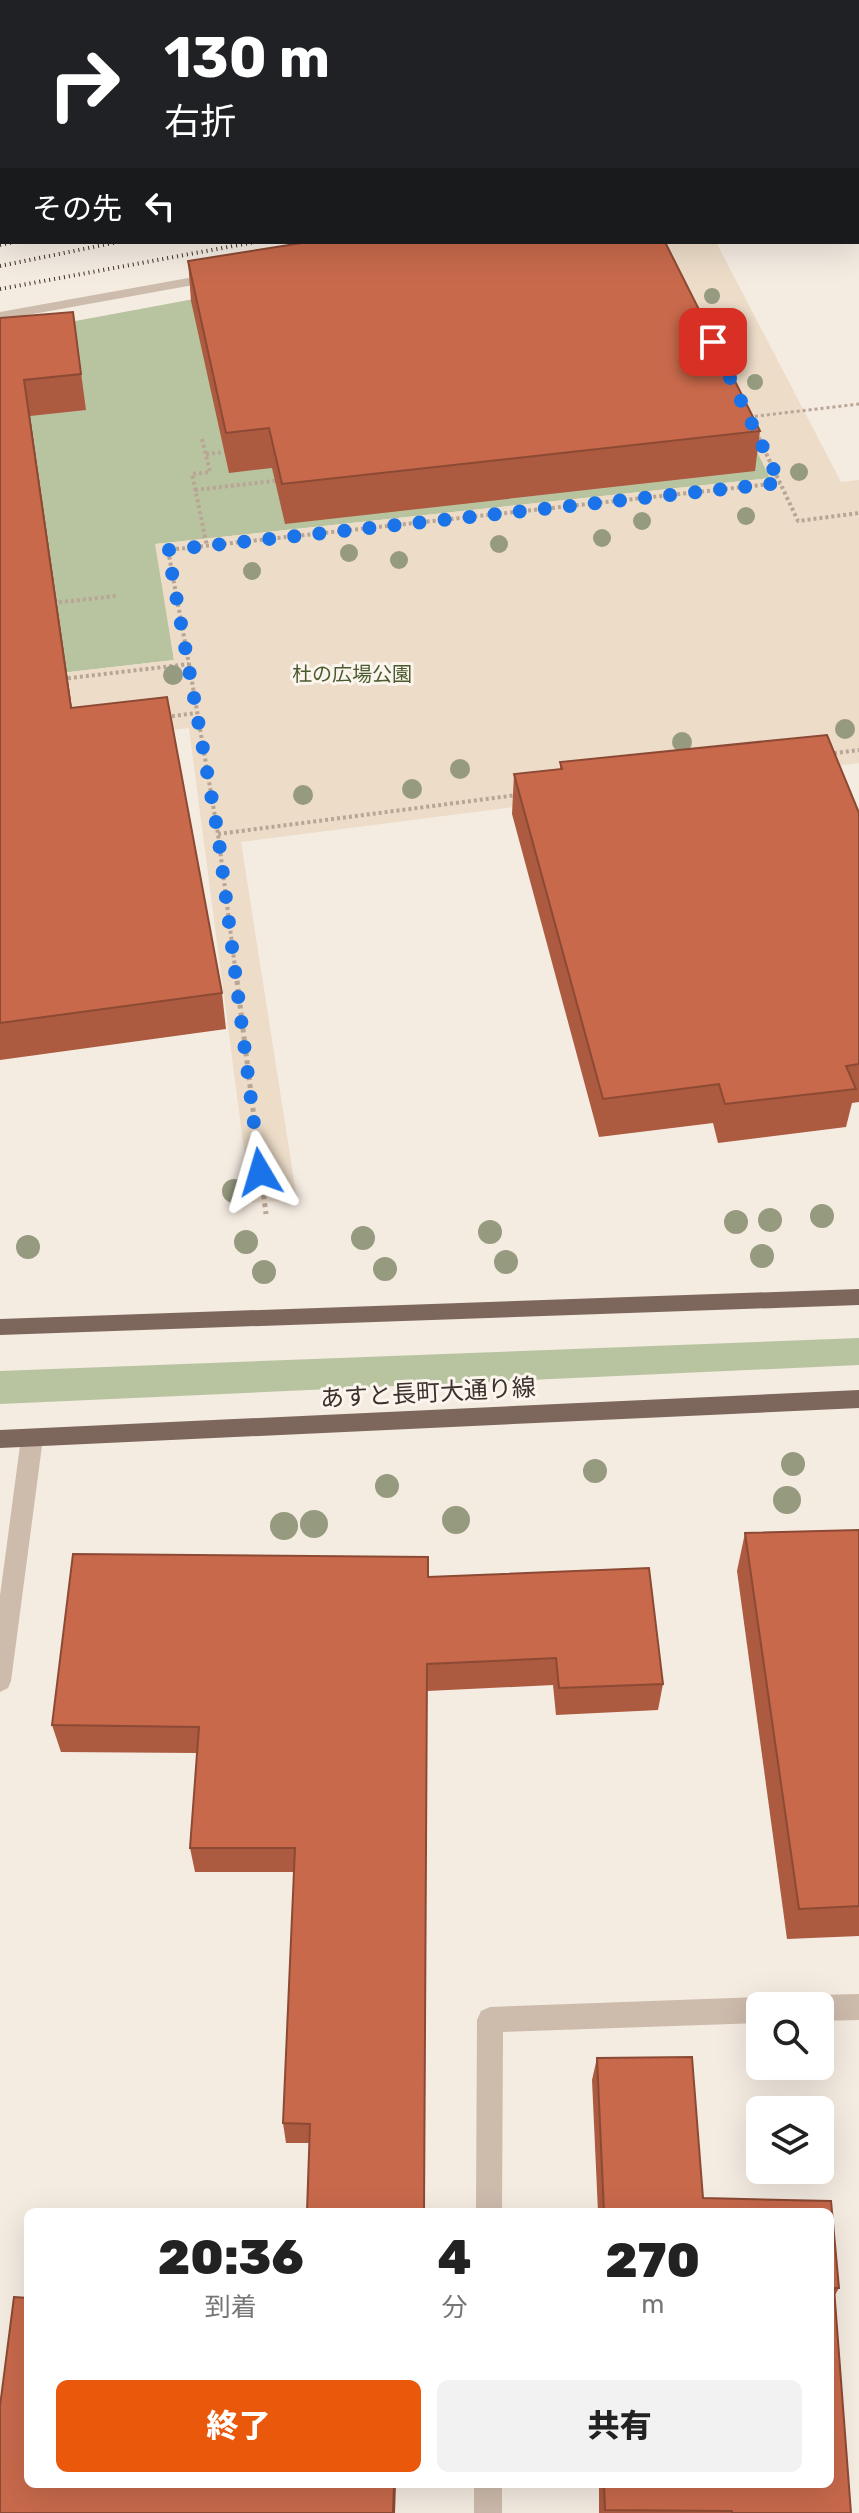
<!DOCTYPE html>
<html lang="ja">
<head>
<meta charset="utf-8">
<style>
	body { margin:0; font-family:Rubik,"Noto Sans JP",sans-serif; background:#f2f2f2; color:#222; height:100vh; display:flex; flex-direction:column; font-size:30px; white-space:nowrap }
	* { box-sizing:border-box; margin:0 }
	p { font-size:26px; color:#767676 }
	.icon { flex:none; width:44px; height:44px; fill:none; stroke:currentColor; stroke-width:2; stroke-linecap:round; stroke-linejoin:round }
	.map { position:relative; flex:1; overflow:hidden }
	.panel { position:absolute; left:24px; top:2208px; width:810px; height:280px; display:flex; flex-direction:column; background:#fff; border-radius:12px; box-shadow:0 8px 32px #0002 }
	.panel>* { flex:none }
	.guide { position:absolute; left:0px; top:0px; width:860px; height:244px; box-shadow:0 8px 32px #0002; background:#202124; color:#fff; overflow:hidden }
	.controls { position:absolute; left:746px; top:1992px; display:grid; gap:16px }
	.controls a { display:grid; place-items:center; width:88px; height:88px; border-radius:12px; background:#fff; box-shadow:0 8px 32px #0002; font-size:40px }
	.pin { position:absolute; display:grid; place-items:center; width:68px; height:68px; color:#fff; margin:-34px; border-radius:16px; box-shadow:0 4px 12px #0006 }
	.me { position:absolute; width:88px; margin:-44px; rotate:353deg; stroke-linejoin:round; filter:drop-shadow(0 0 6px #0008) }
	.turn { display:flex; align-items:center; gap:28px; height:168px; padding:0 32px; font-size:36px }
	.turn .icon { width:104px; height:104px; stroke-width:2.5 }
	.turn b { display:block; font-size:56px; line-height:68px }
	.then { display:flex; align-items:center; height:76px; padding:0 32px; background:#0003; gap:16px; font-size:30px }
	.eta { display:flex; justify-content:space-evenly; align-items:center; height:136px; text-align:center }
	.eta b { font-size:48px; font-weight:800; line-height:56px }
	.cta { display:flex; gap:16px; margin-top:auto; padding:16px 32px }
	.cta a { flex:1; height:92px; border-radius:12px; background:#ea580c; color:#fff; font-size:32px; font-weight:800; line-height:92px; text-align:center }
	.cta a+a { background:#f2f2f2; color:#222 }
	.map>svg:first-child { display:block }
</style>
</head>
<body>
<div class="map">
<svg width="859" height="2513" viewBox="0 0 859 2513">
	<rect width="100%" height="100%" fill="#f4ebe1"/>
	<!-- green -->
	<g fill="#b8c4a0">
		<path d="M502 242H656L770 478 156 544 174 660 0 680V335Z"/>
		<path d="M859 1338V1365L0 1404V1371Z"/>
	</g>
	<!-- plaza -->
	<path fill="#ecdcc8" d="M656 242H716L841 482 859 480V763L241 842 297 1200 251 1203 189 728 0 749V680L174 660 155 544 770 478Z"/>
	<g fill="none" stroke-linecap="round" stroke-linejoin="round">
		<!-- path-far2 -->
		<path stroke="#b9a596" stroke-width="3" stroke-dasharray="3 3" stroke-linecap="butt" d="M749 417 859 404"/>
		<!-- path-far1 -->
		<g stroke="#b9a596" stroke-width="4" stroke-dasharray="3 3" stroke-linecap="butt">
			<path d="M756 432 798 521 859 513"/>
			<path d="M202 439 210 472 192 474 207 546"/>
			<path d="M206 454 225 452"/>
			<path d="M195 490 282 480"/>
			<path d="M53 603 116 596"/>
			<path d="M189 664 218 834 235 967"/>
			<path d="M62 679 189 664 168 550 780 483"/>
			<path d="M166 717 196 713"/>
			<path d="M828 754 859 750"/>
			<path d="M218 834 517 795"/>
		</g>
		<!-- path -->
		<path stroke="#b9a596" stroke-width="5" stroke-dasharray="4 4" stroke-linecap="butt" d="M235 965 266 1214"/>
		<!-- minor -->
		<g fill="#cdbbac" fill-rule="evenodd">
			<path d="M232 0H267L230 2Z"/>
			<rect x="858" y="68" width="1" height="8"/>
			<rect x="858" y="169" width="1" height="8"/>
			<path d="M2 192V200L0 201V193Z"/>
			<path d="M216 273 223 277 221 280 0 320V312Z"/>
			<path d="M32 1429 40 1432 43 1438 11 1681 8 1688 0 1692V1596L21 1438 24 1432Z"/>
			<path d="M859 1994V2020L820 2021V2006H808L811 1999 820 1995Z"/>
			<path d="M760 1997 769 2001 771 2006H760V2023L503 2032 502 2212H476L477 2020 481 2011 490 2007Z"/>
			<rect x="474" y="2484" width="28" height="29"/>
		</g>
		<!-- major -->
		<g fill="#7d675c" fill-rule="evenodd">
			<path d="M859 1289V1305L0 1335V1319Z"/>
			<path d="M859 1390V1408L0 1448V1430Z"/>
		</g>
		<!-- rail -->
		<g stroke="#3b302b" stroke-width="4" stroke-dasharray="1 4" stroke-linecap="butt">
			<path d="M0 245 15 242"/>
			<path d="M0 266 118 242"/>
			<path d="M0 289 255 242"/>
		</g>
	</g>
	<!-- trees -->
	<g fill="#969b7f">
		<circle cx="712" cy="296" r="8"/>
		<circle cx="755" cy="382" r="8"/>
		<circle cx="799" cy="472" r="9"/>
		<circle cx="746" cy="516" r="9"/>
		<circle cx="642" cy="521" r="9"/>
		<circle cx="602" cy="538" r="9"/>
		<circle cx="499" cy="544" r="9"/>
		<circle cx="349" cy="553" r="9"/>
		<circle cx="399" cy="560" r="9"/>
		<circle cx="252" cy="571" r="9"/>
		<circle cx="173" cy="675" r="10"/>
		<circle cx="845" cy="729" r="10"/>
		<circle cx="682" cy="742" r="10"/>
		<circle cx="460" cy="769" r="10"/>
		<circle cx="412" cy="789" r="10"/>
		<circle cx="303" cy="795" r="10"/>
		<circle cx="234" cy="1191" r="12"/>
		<circle cx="822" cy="1216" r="12"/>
		<circle cx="770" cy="1220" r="12"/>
		<circle cx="736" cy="1222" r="12"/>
		<circle cx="490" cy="1232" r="12"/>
		<circle cx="363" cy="1238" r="12"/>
		<circle cx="246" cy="1242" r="12"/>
		<circle cx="28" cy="1247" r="12"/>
		<circle cx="762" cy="1256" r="12"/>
		<circle cx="506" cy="1262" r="12"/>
		<circle cx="385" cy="1269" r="12"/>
		<circle cx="264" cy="1272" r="12"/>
		<circle cx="793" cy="1464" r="12"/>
		<circle cx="595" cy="1471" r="12"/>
		<circle cx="387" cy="1486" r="12"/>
		<circle cx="787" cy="1500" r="14"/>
		<circle cx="456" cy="1520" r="14"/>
		<circle cx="314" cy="1524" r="14"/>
		<circle cx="284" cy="1526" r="14"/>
	</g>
	<!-- wall -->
	<g fill="#ac5a40">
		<path d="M0 0 2 2V176H0Z"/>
		<path d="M364 0H859V64H858V2H365Z"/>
		<path d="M188 261 760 431 755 471 285 524 272 468 229 473 191 301Z"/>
		<path d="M73 312 86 410 30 416 72 708 222 993 226 1029 0 1060V318Z"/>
		<path d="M560 762 859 813V1102L852 1103 846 1127 718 1143 713 1123 599 1137 512 814 514 774 560 769Z"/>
		<path d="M859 1530V1936L787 1939 737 1571 745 1533Z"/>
		<path d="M428 1577 663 1684 658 1710 556 1715 553 1685 427 1691 309 2143H286L283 2123 294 1872H195L190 1848 197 1753 61 1752 52 1725Z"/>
		<path d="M692 2057 703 2198 831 2201 839 2288 835 2295 851 2513H599V2484H830V2212H598L592 2080 597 2058Z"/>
	</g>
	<!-- shaded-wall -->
	<g fill="#8c4a34">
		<path d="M24 380 30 416 77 745 71 708Z"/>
		<path d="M394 2484H396L395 2513H393Z"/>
	</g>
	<!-- building -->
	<g fill="#c8694b" stroke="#8c4a34" stroke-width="2">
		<path d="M0 0H234L235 2H2V147H0Z"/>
		<path d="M372 0H859V36H858V2H372Z"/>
		<path d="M308 242H665L760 431 282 484 269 428 226 433 188 261Z"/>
		<path d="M73 312 81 374 24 380 71 708 167 697 222 993 0 1023V318Z"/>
		<path d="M827 735 859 813V1064L846 1066 856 1089 725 1104 719 1084 603 1099 514 774 562 769 560 762Z"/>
		<path d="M859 1530V1906L799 1909 745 1533Z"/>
		<path d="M73 1554 428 1557V1577L649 1568 663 1684 559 1688 556 1658 427 1664 424 2212H307L310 2124 283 2123 295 1848H190L199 1727 52 1725Z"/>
		<path d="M692 2057 703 2198 831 2201 839 2288H834L851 2513H732V2511L605 2510 604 2484H830V2212H604L597 2058Z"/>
		<path d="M14 2297 28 2298V2484H394L393 2513H0V2406Z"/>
	</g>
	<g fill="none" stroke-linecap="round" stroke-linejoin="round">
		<!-- route -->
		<path stroke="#1a73e8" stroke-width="14" stroke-dasharray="0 25.2" d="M260 1172 218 834 168 550 780 483 713 342"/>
	</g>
	<g text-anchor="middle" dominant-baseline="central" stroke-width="6" stroke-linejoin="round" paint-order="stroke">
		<!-- far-park labels -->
		<g font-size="20" fill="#4a5a2e" stroke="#fbf5ee">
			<text x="352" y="674">杜の広場公園</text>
		</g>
		<!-- street labels -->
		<g font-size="24" fill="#3b302b" stroke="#fbf5ee">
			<text transform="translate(428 1393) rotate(-3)">あすと長町大通り線</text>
		</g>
	</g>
</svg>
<div class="controls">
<a><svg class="icon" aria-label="search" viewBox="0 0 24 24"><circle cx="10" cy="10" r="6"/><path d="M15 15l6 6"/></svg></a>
<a><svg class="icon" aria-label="layers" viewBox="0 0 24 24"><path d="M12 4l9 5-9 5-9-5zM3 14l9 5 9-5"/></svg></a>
</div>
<div class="pin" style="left:713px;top:342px;background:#d93025"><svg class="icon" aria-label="arrive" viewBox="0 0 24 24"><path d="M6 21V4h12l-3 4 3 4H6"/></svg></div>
<svg class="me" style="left:260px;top:1172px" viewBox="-20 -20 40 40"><path d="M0-17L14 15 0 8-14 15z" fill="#1a73e8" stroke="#fff" stroke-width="4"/></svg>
<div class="guide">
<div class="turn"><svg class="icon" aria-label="right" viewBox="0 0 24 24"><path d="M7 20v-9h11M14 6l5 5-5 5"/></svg><div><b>130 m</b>右折</div></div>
<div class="then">その先<svg class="icon" aria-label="left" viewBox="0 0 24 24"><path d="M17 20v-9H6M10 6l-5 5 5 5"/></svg></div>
</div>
<section class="panel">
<div class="eta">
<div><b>20:36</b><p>到着</p></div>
<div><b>4</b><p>分</p></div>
<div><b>270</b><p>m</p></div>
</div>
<div class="cta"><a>終了</a><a>共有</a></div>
</section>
</div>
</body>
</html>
